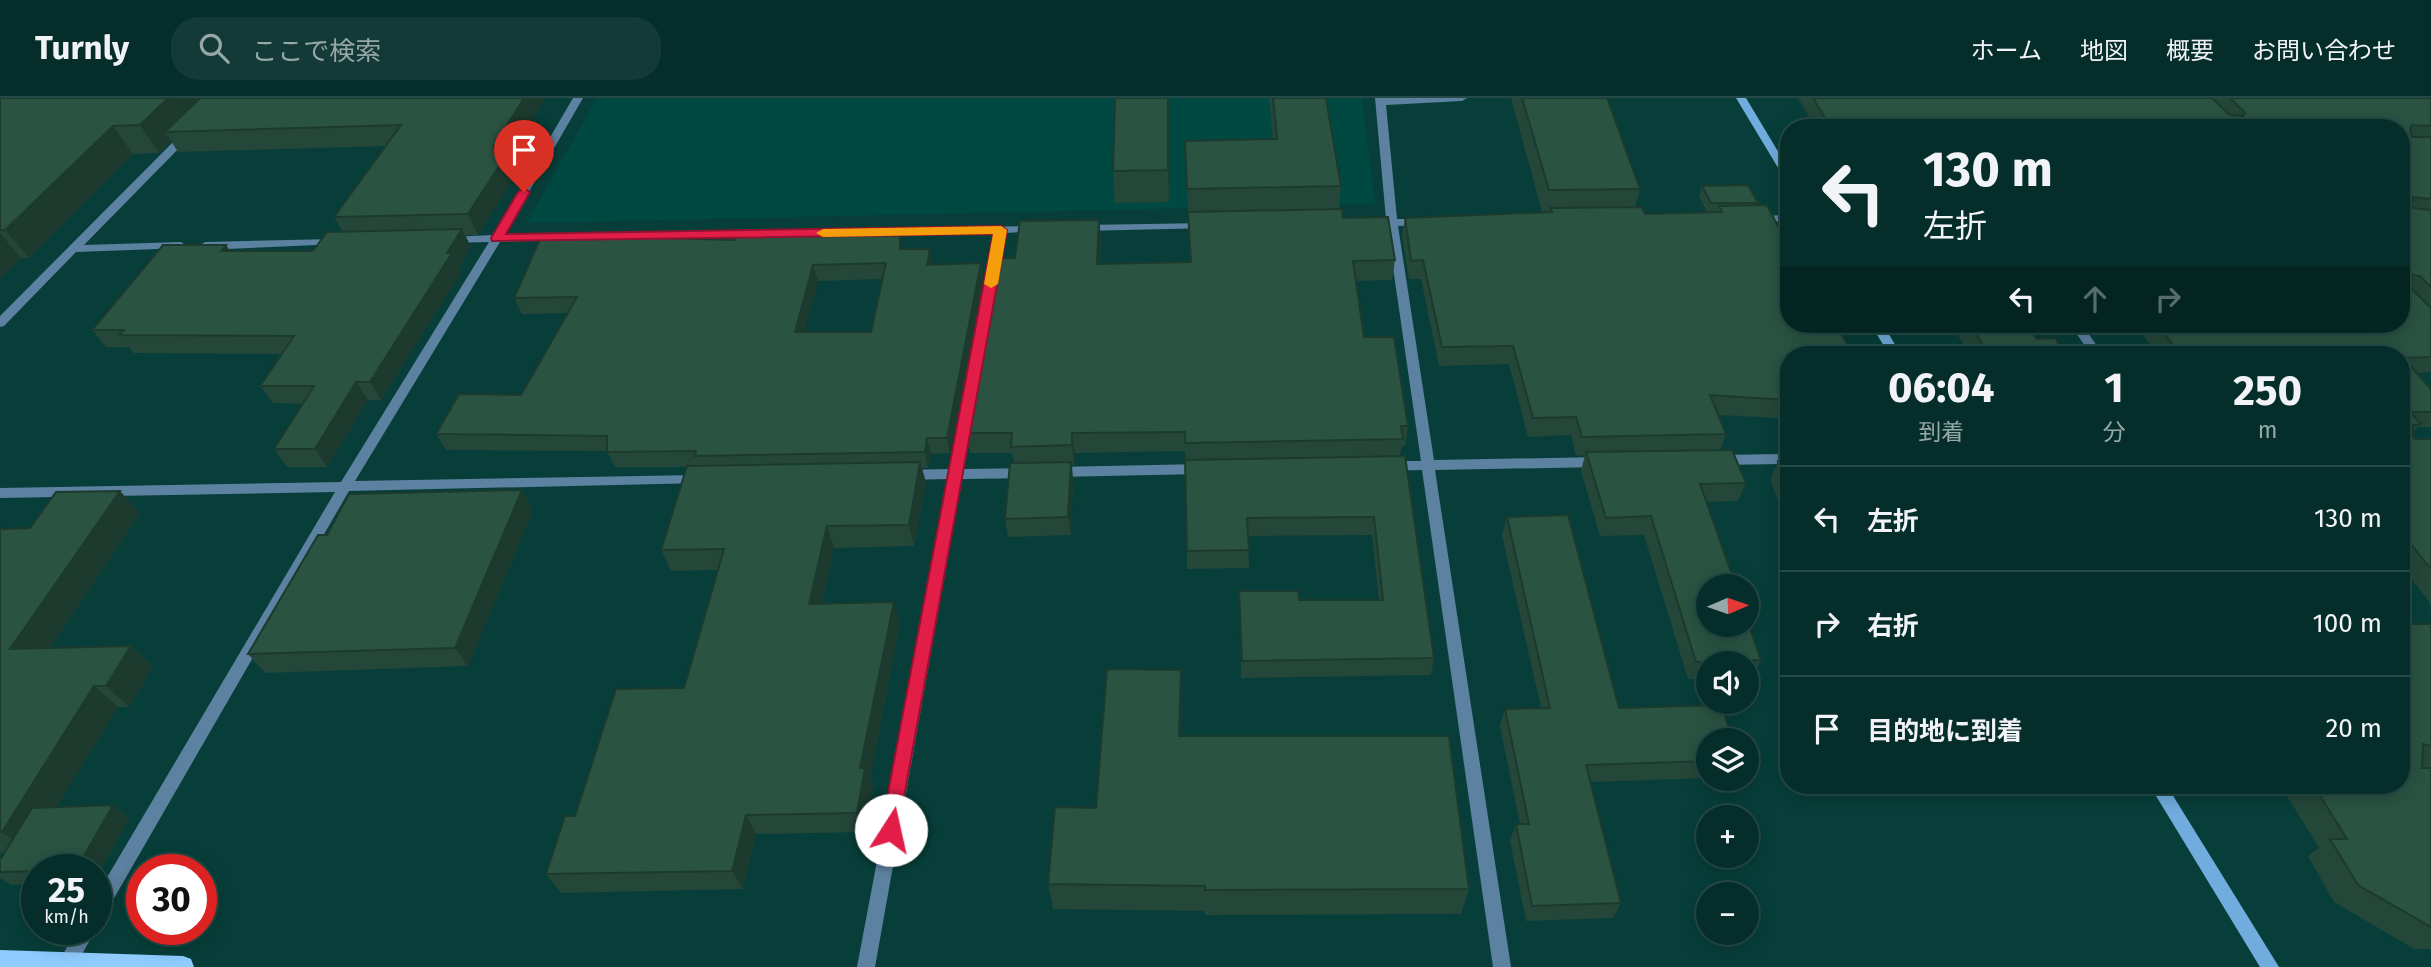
<!DOCTYPE html>
<html lang="ja">
<head>
<meta charset="utf-8">
<style>
	body { margin:0; font-family:"Fira Sans","Noto Sans JP",sans-serif; background:#133a37; color:#f1f3f6; height:100vh; display:flex; flex-direction:column; font-size:26px; white-space:nowrap }
	* { box-sizing:border-box; margin:0 }
	p { font-size:23px; color:#97a8a9 }
	.icon { flex:none; width:38px; height:38px; fill:none; stroke:currentColor; stroke-width:2; stroke-linecap:round; stroke-linejoin:round }
	.map { position:relative; flex:1; overflow:hidden }
	.side { position:absolute; left:1780px; top:248px; width:630px; height:448px; display:flex; flex-direction:column; background:#052e2b; border-radius:28px; box-shadow:0 4px 18px #0003,0 0 0 2px #264a47 }
	.side>* { flex:none }
	.guide { position:absolute; left:1780px; top:21px; width:630px; height:214px; border-radius:28px; box-shadow:0 4px 18px #0003,0 0 0 2px #264a47; background:#052e2b; color:#f1f3f6; overflow:hidden }
	.needle { width:46px; rotate:88deg }
	.fabs { position:absolute; left:1696px; top:476px; display:grid; gap:14px }
	.fabs a { display:grid; place-items:center; width:63px; height:63px; border-radius:50%; background:#052e2b; box-shadow:0 4px 18px #0003,0 0 0 2px #264a47; font-size:35px }
	.speed { position:absolute; left:21px; top:756px; display:flex; gap:14px; font-size:35px; font-weight:700; text-align:center }
	.speed>* { display:grid; place-content:center; width:91px; height:91px; border-radius:50%; background:#052e2b; box-shadow:0 4px 18px #0003,0 0 0 2px #264a47; line-height:1 }
	.speed small { font-size:18px; font-weight:400 }
	.speed .limit { border:10px solid #d22; background:#fff; color:#111 }
	.pin { position:absolute; display:grid; place-items:center; width:60px; height:60px; color:#fff; margin:-72px -30px; border-radius:50% 50% 50% 0; rotate:-45deg; box-shadow:0 0 7px #0007 }
	.pin .icon { rotate:45deg }
	.me { position:absolute; width:77px; margin:-38px; rotate:10deg; stroke-linejoin:round; filter:drop-shadow(0 0 5px #0008) }
	.turn { display:flex; align-items:center; gap:24px; height:147px; padding:0 28px; font-size:32px }
	.turn .icon { width:91px; height:91px; stroke-width:2.5 }
	.turn b { display:block; font-size:49px; line-height:60px }
	.lanes { display:flex; align-items:center; height:66px; padding:0 28px; background:#0003; justify-content:center; gap:35px; direction:ltr }
	.lanes .off { opacity:.35 }
	.eta { display:flex; justify-content:space-evenly; align-items:center; height:119px; text-align:center }
	.eta b { font-size:42px; font-weight:700; line-height:49px }
	ul { padding:0; list-style:none }
	li { display:flex; align-items:center; gap:21px; height:105px; padding:0 28px; border-top:2px solid #264a47 }
	li div { flex:1 }
	li b { display:block; font-size:26px }
	li em { font-style:normal }
	header { display:flex; align-items:center; gap:42px; box-sizing:border-box; height:98px; padding:0 35px; background:#052e2b; border-bottom:2px solid #264a47 }
	header strong { font-size:33px }
	nav { display:flex; gap:38px; margin-inline-start:auto; font-size:24px }
	.search { width:490px; height:63px; background:#133a37; display:flex; align-items:center; gap:18px; box-sizing:border-box; padding:0 24px; border-radius:28px; color:#97a8a9; font-size:26px }
	.map>svg:first-child { display:block }
</style>
</head>
<body>
<header>
<strong>Turnly</strong>
<div class="search"><svg class="icon" aria-label="search" viewBox="0 0 24 24"><circle cx="10" cy="10" r="6"/><path d="M15 15l6 6"/></svg>ここで検索</div>
<nav><a>ホーム</a><a>地図</a><a>概要</a><a>お問い合わせ</a></nav>
</header>
<div class="map">
<svg width="2431" height="869" viewBox="0 0 2431 869">
	<rect width="100%" height="100%" fill="#073e39"/>
	<!-- built -->
	<path fill="#004943" d="M597 0H1362L1375 106 527 125Z"/>
	<g fill="none" stroke-linecap="round" stroke-linejoin="round">
		<!-- street -->
		<g fill="#5d81a0" fill-rule="evenodd">
			<path d="M573 0H583L504 137 559 136 565 139 559 142 500 144 355 383 698 377 703 379 705 382 703 385 349 393 102 821 96 823V798L335 394 0 400V390L341 384 489 144 450 145 444 142 450 139 493 137Z"/>
			<path d="M1375 0H1467L1462 3 1386 7 1397 121H1424L1430 124 1424 127 1398 128 1434 362 1601 359 1608 364 1601 369 1435 372 1511 869H1493L1422 372 1387 373 1380 368 1387 363H1421L1387 128H1370L1364 125 1370 122 1386 121Z"/>
			<path d="M186 34 190 35V39L84 147 181 144 187 148 185 150 76 154 4 228 0 229V218L182 35Z"/>
			<path d="M1788 117V123L1755 124 1749 121 1755 118Z"/>
			<path d="M1207 125 1213 128 1211 130 1083 133 1077 130 1083 127Z"/>
			<path d="M1035 128 1041 131 1039 133 1006 135 964 371 1027 370 1034 375 1027 380 962 381 875 869H857L949 381 904 382 897 377 904 372 950 371 995 135 793 138 787 135 793 132Z"/>
			<path d="M755 133 759 134V138L611 141 605 138 611 135Z"/>
			<path d="M335 141 341 144 339 146 205 152 199 148 205 144Z"/>
			<path d="M2070 226H2082L2103 257H2091Z"/>
			<path d="M1788 356V366L1720 367 1713 362 1720 357Z"/>
			<path d="M1202 366 1209 371 1202 376 1055 379 1048 374 1055 369Z"/>
			<path d="M77 831H96L75 869H56Z"/>
		</g>
		<!-- secondary -->
		<g fill="#70acdd" fill-rule="evenodd">
			<path d="M1736 0H1746L1788 70V81L1783 78Z"/>
			<path d="M1871 226H1883L1901 257H1889Z"/>
			<path d="M2150 688H2167L2279 869H2260Z"/>
		</g>
		<!-- primary -->
		<path fill="#8fcbfe" fill-rule="evenodd" d="M0 852 183 858 191 861 194 869H0Z"/>
	</g>
	<!-- wall -->
	<g fill="#244739" fill-rule="evenodd">
		<path d="M0 0H545L513 52 521 68 478 137H465L471 149 459 168 462 173 381 302H368L327 369H287L274 351 303 306 273 305 260 288 282 256 134 255 129 249H106L92 232 226 147 230 153H313L343 134 334 119 386 48 178 54 171 43 159 55 133 56 29 160H21L0 181Z"/>
		<path d="M1168 0 1169 104 1115 105 1113 73Z"/>
		<path d="M1269 0H1326L1341 88 1339 111 1343 120 1395 162 1392 182 1356 183 1364 239 1408 328 1405 348H1402L1400 358 1434 560 1431 577 1241 580 1239 493 1299 502H1379L1372 437 1248 438 1249 470 1187 471 1185 353 1075 355 1074 367H1072L1073 382 1071 437 1008 439 1005 421 1014 365 1012 355H970L966 335 1015 160 1099 122 1101 142 1100 166 1190 164 1185 43 1273 41Z"/>
		<path d="M1511 0H1607L1640 91 1635 109 1645 116 1707 114 1699 98 1702 88 1758 105 1757 108 1788 257V346L1778 320 1718 317 1726 336 1720 352 1746 385 1738 403 1706 404 1761 562 1752 579H1746V565H1708V581H1688L1644 437 1600 438 1581 373 1585 357 1576 358 1571 337 1528 339 1509 266 1439 268 1421 181H1409L1402 138 1405 120 1542 114Z"/>
		<path d="M1798 0H2431V274L2416 275 2431 291V329H2418L2413 334V339L2415 341H2431V506L2401 468V257H2158L2135 226H2401V30H1816Z"/>
		<path d="M875 131 876 137 933 167 984 181 950 355 931 356 928 370H922L926 385 914 448 834 450 822 505 900 525 870 681 873 689 865 734 756 736 743 791 561 795 546 776 575 718 684 590 718 472 671 473 661 452 687 369H615L607 353 446 352 436 336 521 297 568 215 522 216 514 200 629 137 630 140 734 142ZM883 181 871 234H804L818 183Z"/>
		<path d="M1950 226H2026L2037 241 2067 257H1971Z"/>
		<path d="M1778 363H1788V427L1770 382Z"/>
		<path d="M533 412 468 568 265 575 248 556Z"/>
		<path d="M140 415 50 550 131 548 153 569 129 609H118L56 709 113 707 129 721 96 779V772H37V786L11 787 0 780V762L5 754 0 755V431L30 430Z"/>
		<path d="M1507 419 1619 610 1708 642V680L1591 684 1621 805 1613 820 1526 823 1510 743 1516 726H1520L1500 628 1505 611 1541 610 1502 437Z"/>
		<path d="M2401 526H2431V851H2414L2334 804 2308 758 2319 750 2281 688H2401Z"/>
		<path d="M1181 572 1182 600 1181 638 1469 791 1461 816 1205 817V813L1053 811 1048 786Z"/>
	</g>
	<!-- shaded-wall -->
	<g fill="#1d3a2e">
		<path d="M168 0H211L165 34 171 43 159 55 140 27Z"/>
		<path d="M524 0H545L513 52 521 68 478 137 468 116 494 48Z"/>
		<path d="M1168 0 1169 104 1168 72Z"/>
		<path d="M113 28 133 56 29 160 5 132Z"/>
		<path d="M1099 122 1101 142 1098 186 1097 166Z"/>
		<path d="M462 131 471 149 459 168 462 173 381 302 370 284Z"/>
		<path d="M0 135 21 160 0 181Z"/>
		<path d="M226 147 238 165 221 153Z"/>
		<path d="M930 151 933 167H927Z"/>
		<path d="M981 165 984 181 950 355 947 340Z"/>
		<path d="M813 167 818 183 800 250 795 234Z"/>
		<path d="M356 284 368 302 327 369 315 351Z"/>
		<path d="M1072 335 1075 355 1074 367 1072 347Z"/>
		<path d="M927 340 931 356 928 370 925 354Z"/>
		<path d="M920 364 926 385 914 448 909 427Z"/>
		<path d="M1071 364 1073 382 1071 437 1068 419Z"/>
		<path d="M522 392 533 412 468 568 455 550Z"/>
		<path d="M120 393 140 415 35 572 10 551Z"/>
		<path d="M827 428 834 450 817 526 809 506Z"/>
		<path d="M894 504 900 525 870 681 873 689 865 734 857 715 860 670Z"/>
		<path d="M131 548 153 569 129 609 106 588Z"/>
		<path d="M1181 572 1182 600 1180 666 1179 638Z"/>
		<path d="M94 588 118 609 29 754 2 734Z"/>
		<path d="M113 707 129 721 96 779V772H76Z"/>
		<path d="M746 717 756 736 743 791 732 773Z"/>
	</g>
	<!-- building -->
	<g fill="#2a5342" stroke="#1d3a2e" stroke-width="2" fill-rule="evenodd">
		<path d="M0 0H168L140 27 113 28 5 132H0Z"/>
		<path d="M200 0H524L494 48H512L468 116 334 119 401 27 165 34Z"/>
		<path d="M1115 0H1168V72L1113 73Z"/>
		<path d="M1273 0H1326L1341 88 1187 91 1185 43 1277 41Z"/>
		<path d="M1522 0H1607L1640 91 1549 92Z"/>
		<path d="M1813 0H2212L2230 17 2243 18 2245 15 2230 0H2431V28L2412 27 2410 30 2412 39H2431V101L2413 99 2411 108 2413 110 2431 112V189L2420 178 2412 177 2411 190 2431 210V259L2403 260 2431 291V314H2410L2421 326 2413 327V339L2415 341H2431V471L2401 434V257H2181L2157 226H2401V30H1831Z"/>
		<path d="M1748 87 1758 105H1711L1702 88Z"/>
		<path d="M1767 107 1788 148V226H1836L1853 257H1788V307L1786 302 1710 297 1726 336 1582 339 1576 319 1533 320 1513 248 1442 249 1423 162 1411 163 1405 120 1552 114 1550 110 1642 109 1645 116 1722 114 1719 108Z"/>
		<path d="M1342 111 1343 120 1388 119 1395 162 1353 163 1364 239H1394L1408 328H1401L1403 341 1185 345V334L1072 335V347L1011 349 1012 335H966L998 160H1015L1020 123 1099 122 1097 166 1191 164 1188 114Z"/>
		<path d="M462 131 447 155H452L370 284H356L315 351H274L314 288H260L294 238 120 237 124 232H92L163 147H226L221 153H313L327 134Z"/>
		<path d="M831 131H875L873 137 900 138V151H930L927 167 981 165 947 340H927L925 354 694 358 696 353 607 354V338L436 336 459 296 521 297 577 199 514 200 541 139 629 137 628 139 734 142 738 132 830 136ZM886 165 871 234H795L813 167Z"/>
		<path d="M1969 226H2026L2037 241 2055 240 2067 257H1990Z"/>
		<path d="M1732 352 1746 385 1700 386 1736 488H1708V527H1746V519L1761 562 1696 564 1651 418 1606 420 1586 354Z"/>
		<path d="M1405 358 1434 560 1242 563 1239 493H1298L1299 502H1383L1374 419 1247 420 1249 452 1187 453 1185 362Z"/>
		<path d="M1778 363H1788V388Z"/>
		<path d="M920 364 909 427 827 428 809 506 894 504 860 670H865L857 715 746 717 732 773 546 776 565 718H575L616 591 684 590 724 451 661 452 687 368Z"/>
		<path d="M1071 364 1068 419 1005 421 1010 365Z"/>
		<path d="M522 392 455 550 248 556 318 437H327L349 396Z"/>
		<path d="M120 393 10 551 131 548 106 588H94L2 734H0V431L30 430 56 394Z"/>
		<path d="M1568 417 1619 610 1721 607 1733 642H1708V663L1586 667 1621 805 1532 808 1516 726H1529L1505 611 1550 610 1507 419Z"/>
		<path d="M2401 526H2431V648L2423 646 2422 670H2431V829L2358 787 2330 741H2347L2314 688H2401V611L2410 610 2401 599Z"/>
		<path d="M1107 571 1181 572 1179 638H1449L1469 791 1205 792V788L1048 786 1055 709 1096 710Z"/>
		<path d="M113 707 76 772H37V773L0 774V762L32 710Z"/>
	</g>
	<!-- route -->
	<path fill="#e11d48" stroke="#92132f" stroke-width="2" d="M524 90 530 94 506 136 1001 128 1007 132 897 738 891 741 884 738 881 732 993 136 492 143 491 140 518 94Z"/>
	<!-- slow -->
	<path fill="#f59e0b" d="M1001 128 1007 132 998 186 991 190 984 186 993 136 823 139 816 135 823 131Z"/>
</svg>
<div class="fabs">
<a><svg class="needle" viewBox="-14 -14 28 28"><path d="M0-13l5 13h-10z" fill="#e53935"/><path d="M0 13l5-13h-10z" fill="#97a8a9"/></svg></a>
<a><svg class="icon" aria-label="sound" viewBox="0 0 24 24"><path d="M4 9h4l5-4v14l-5-4H4zM17 9q2 3 0 6"/></svg></a>
<a><svg class="icon" aria-label="layers" viewBox="0 0 24 24"><path d="M12 4l9 5-9 5-9-5zM3 14l9 5 9-5"/></svg></a>
<a>+</a>
<a>−</a>
</div>
<div class="speed"><div>25<small>km/h</small></div><div class="limit">30</div></div>
<div class="pin" style="left:524px;top:94px;background:#d93025"><svg class="icon" aria-label="arrive" viewBox="0 0 24 24"><path d="M6 21V4h12l-3 4 3 4H6"/></svg></div>
<svg class="me" style="left:891px;top:732px" viewBox="-20 -20 40 40"><circle r="19" fill="#fff"/><path d="M0-13L10 11 0 6-10 11z" fill="#e11d48"/></svg>
<div class="guide">
<div class="turn"><svg class="icon" aria-label="left" viewBox="0 0 24 24"><path d="M17 20v-9H6M10 6l-5 5 5 5"/></svg><div><b>130 m</b>左折</div></div>
<div class="lanes"><svg class="icon" aria-label="left" viewBox="0 0 24 24"><path d="M17 20v-9H6M10 6l-5 5 5 5"/></svg><svg class="icon off" aria-label="ahead" viewBox="0 0 24 24"><path d="M12 20V5M6 11l6-6 6 6"/></svg><svg class="icon off" aria-label="right" viewBox="0 0 24 24"><path d="M7 20v-9h11M14 6l5 5-5 5"/></svg></div>
</div>
<section class="side">
<div class="eta">
<div><b>06:04</b><p>到着</p></div>
<div><b>1</b><p>分</p></div>
<div><b>250</b><p>m</p></div>
</div>
<ul>
<li><svg class="icon" aria-label="left" viewBox="0 0 24 24"><path d="M17 20v-9H6M10 6l-5 5 5 5"/></svg><div><b>左折</b></div><em>130 m</em></li>
<li><svg class="icon" aria-label="right" viewBox="0 0 24 24"><path d="M7 20v-9h11M14 6l5 5-5 5"/></svg><div><b>右折</b></div><em>100 m</em></li>
<li><svg class="icon" aria-label="arrive" viewBox="0 0 24 24"><path d="M6 21V4h12l-3 4 3 4H6"/></svg><div><b>目的地に到着</b></div><em>20 m</em></li>
</ul>
</section>
</div>
</body>
</html>
